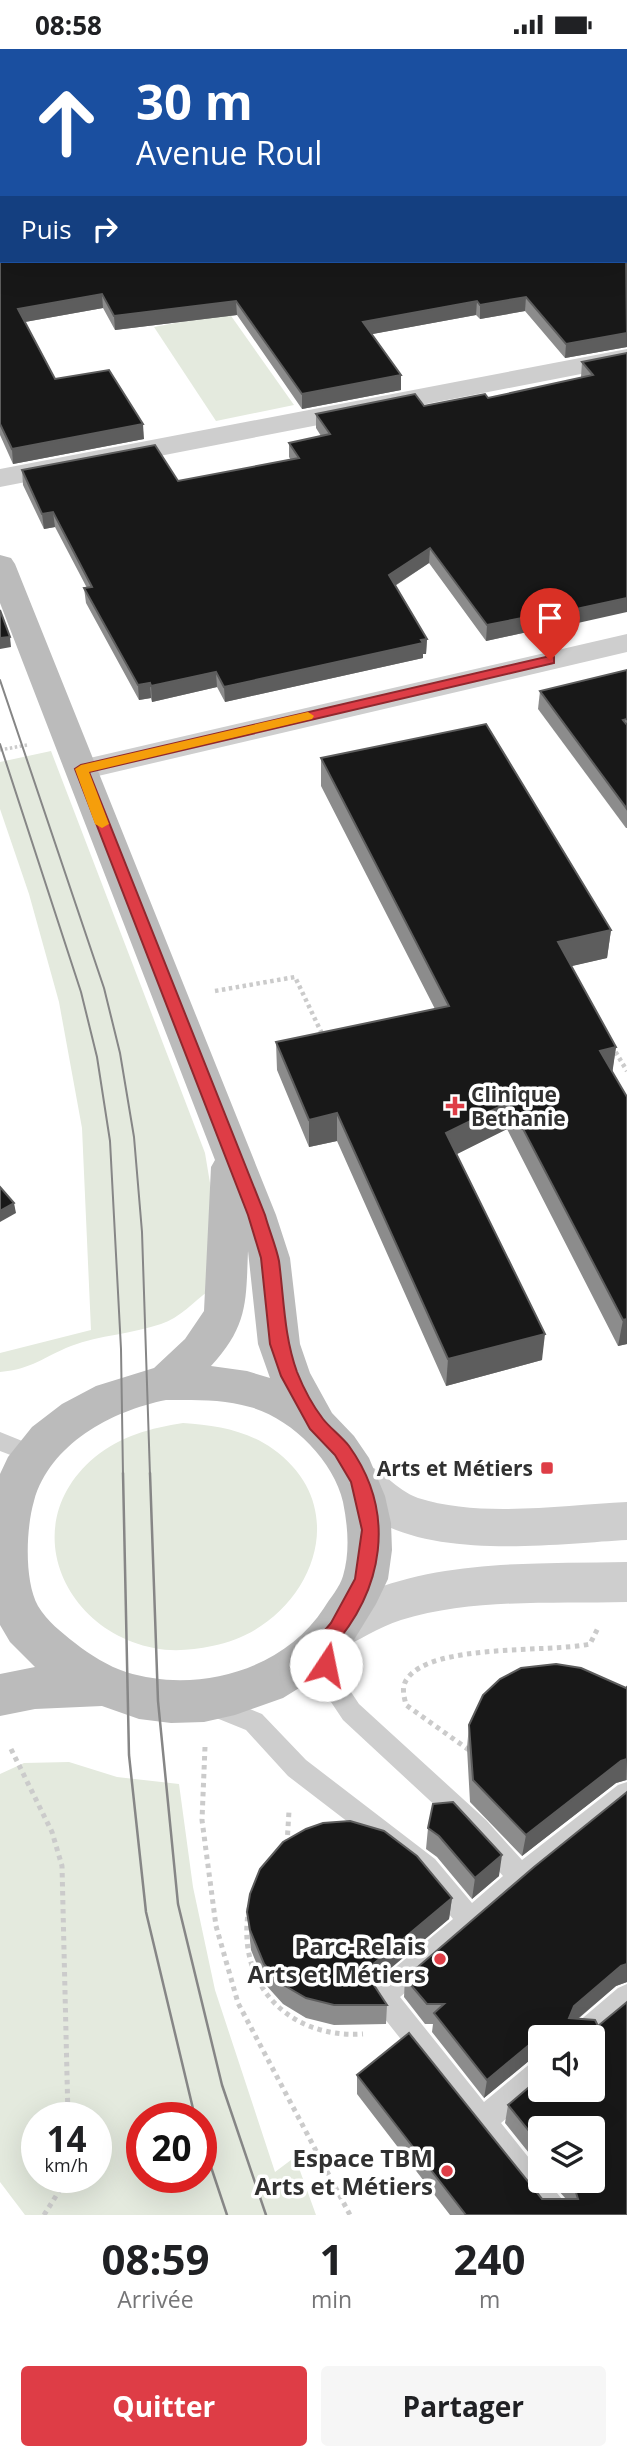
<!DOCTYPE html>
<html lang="fr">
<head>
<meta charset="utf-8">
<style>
	body { margin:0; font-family:"Open Sans",sans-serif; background:#f6f6f6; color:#202124; height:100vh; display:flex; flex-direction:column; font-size:26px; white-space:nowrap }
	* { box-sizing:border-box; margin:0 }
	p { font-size:23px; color:#757577 }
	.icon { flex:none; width:38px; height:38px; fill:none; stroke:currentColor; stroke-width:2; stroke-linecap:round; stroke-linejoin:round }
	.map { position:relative; height:2166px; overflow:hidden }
	.side { display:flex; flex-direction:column; background:#fff; flex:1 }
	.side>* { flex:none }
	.guide { position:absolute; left:0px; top:0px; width:628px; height:214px; box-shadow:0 7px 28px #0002; background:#1a4fa0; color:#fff; overflow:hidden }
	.tools { position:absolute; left:528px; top:1976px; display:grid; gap:14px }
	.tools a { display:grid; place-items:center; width:77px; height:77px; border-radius:7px; background:#fff; box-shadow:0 7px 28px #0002; font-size:35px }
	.speed { position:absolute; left:21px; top:2053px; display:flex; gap:14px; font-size:35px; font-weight:700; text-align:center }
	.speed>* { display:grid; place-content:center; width:91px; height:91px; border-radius:50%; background:#fff; box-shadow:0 7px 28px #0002; line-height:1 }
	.speed small { font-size:18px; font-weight:400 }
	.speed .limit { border:10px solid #d22; background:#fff; color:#111 }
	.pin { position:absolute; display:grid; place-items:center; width:60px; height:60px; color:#fff; margin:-72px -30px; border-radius:50% 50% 50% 0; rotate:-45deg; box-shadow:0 0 7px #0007 }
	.pin .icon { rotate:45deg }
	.me { position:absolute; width:77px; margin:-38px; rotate:11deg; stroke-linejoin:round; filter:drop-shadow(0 0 5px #0008) }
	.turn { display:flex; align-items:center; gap:24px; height:147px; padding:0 21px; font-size:32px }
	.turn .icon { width:91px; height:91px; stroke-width:2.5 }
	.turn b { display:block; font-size:49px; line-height:60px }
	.then { display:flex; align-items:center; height:66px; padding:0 21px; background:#0003; gap:14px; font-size:26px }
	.eta { display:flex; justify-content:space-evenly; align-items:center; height:119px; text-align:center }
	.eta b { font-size:42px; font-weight:700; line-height:49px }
	.button { display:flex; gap:14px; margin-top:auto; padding:14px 21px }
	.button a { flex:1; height:80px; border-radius:7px; background:#de3d46; color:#fff; font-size:28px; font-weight:700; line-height:80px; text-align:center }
	.button a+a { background:#f6f6f6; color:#202124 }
	.status { display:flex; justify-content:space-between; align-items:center; height:49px; padding:0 35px; background:#fff; direction:ltr }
	.status svg { height:19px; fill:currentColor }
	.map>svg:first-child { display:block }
</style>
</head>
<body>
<div class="status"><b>08:58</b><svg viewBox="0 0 49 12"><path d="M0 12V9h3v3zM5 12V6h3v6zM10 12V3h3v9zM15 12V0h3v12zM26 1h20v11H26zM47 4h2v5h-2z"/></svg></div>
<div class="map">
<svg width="627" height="2166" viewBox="0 0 627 2166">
	<rect width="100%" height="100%" fill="#fff"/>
	<!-- green -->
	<g fill="#e4eade" fill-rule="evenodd">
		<path d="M229 264 294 356 216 372 154 278Z"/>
		<path d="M51 702 205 1104 210 1134V1241C194 1252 180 1269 161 1275 132 1285 100 1286 71 1297 43 1308 33 1320 0 1323V1304L91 1281 82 1079 59 953 29 845 0 760V713Z"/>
		<path d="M183 1374C215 1376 246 1381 273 1400 361 1463 305 1580 212 1597 193 1601 173 1603 154 1599 62 1581 16 1474 95 1408 121 1387 151 1379 183 1374Z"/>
		<path d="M69 1713 117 1728 179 1735 193 1838 215 1941 275 2123 295 2108 316 2166H25L0 2133V1725L24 1714ZM96 2068V2128H37V2068ZM142 2068H201V2128H142Z"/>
	</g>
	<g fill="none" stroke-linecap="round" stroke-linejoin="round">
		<!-- path-far2 -->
		<path stroke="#cbcbcb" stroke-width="3.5" stroke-dasharray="2.5 2.5" stroke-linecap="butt" d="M0 701 27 696"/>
		<!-- path-far1 -->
		<g stroke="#cbcbcb" stroke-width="4.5" stroke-dasharray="3.5 3.5" stroke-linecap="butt">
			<path d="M215 942 295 928 324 989"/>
			<path d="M612 997 627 1022"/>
		</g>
		<!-- path -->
		<g stroke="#cbcbcb" stroke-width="5" stroke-dasharray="4.5 4.5" stroke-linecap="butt">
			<path d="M205 1698 202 1771 216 1877 238 1954 350 2166"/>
			<path d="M11 1700 52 1783 62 1817 68 2068"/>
			<path d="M469 1701 406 1656C404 1647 401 1638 407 1630 431 1594 548 1604 590 1595L598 1579"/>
			<path d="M287 1795 289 1762"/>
			<path d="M249 1859C235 1934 288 1990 363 1985"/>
			<path d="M44 2166 68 2128"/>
		</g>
		<!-- service -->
		<g fill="#cecece" fill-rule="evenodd">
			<path d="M0 1383 42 1400 45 1406 42 1412 34 1415 0 1402Z"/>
			<path d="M320 1589 328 1592 341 1628 359 1655 486 1771 522 1811 618 1736 627 1733V1759L529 1837 400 1948 484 2053 532 2013 541 2009V2040L501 2074 541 2124V2132H547L567 2156 571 2166H540L373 1955 369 1946 373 1937 453 1870 417 1826 288 1727 246 1681 204 1664 200 1656 204 1648 212 1645 262 1665 306 1711 435 1810 472 1854 503 1827 468 1787 343 1671 323 1641 308 1599 312 1592Z"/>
			<path d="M627 1935V1965L593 1994V1988H567L571 1979 618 1939Z"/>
		</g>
		<!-- minor -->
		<g fill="#cecece" fill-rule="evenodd">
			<path d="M0 0H18L2 2 0 8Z"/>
			<path d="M627 300V316L0 438V420Z"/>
			<path d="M627 585V603L81 731 69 728 65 721 69 714 81 711Z"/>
		</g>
		<!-- tertiary -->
		<g fill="#cecece" fill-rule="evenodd">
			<path d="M360 1412C382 1420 396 1441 418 1449 480 1469 563 1456 627 1453V1491C547 1495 381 1520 338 1431L344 1418Z"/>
			<path d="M627 1513V1553C552 1555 473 1549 401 1571 378 1578 359 1592 337 1601L321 1595 314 1580C316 1576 318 1569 321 1565 330 1556 352 1549 364 1544 448 1510 538 1515 627 1513Z"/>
		</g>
		<!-- secondary -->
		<path fill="#bbb" fill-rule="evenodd" d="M0 506 11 509 15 515 276 1166 290 1209 300 1295 310 1324 332 1364 354 1387 369 1409 385 1447 391 1474 392 1501 388 1530 376 1555 349 1599 325 1623 283 1649 235 1666 204 1673 171 1674 139 1670 102 1657 35 1660 0 1667V1625L35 1618 10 1593 0 1576V1425L8 1408 32 1378 62 1355 96 1337 154 1319 185 1290 204 1262 211 1118 215 1111 0 554ZM248 1202 258 1295 270 1329 247 1322 211 1317C248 1277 246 1253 248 1202ZM166 1351C194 1351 223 1350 250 1358 291 1369 334 1412 343 1453 348 1478 350 1503 343 1527 340 1538 330 1549 324 1559 283 1622 196 1645 126 1623 108 1617 90 1606 75 1594 62 1584 47 1572 38 1557 24 1532 26 1479 34 1452 50 1395 111 1362 166 1351Z"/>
		<!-- tram-far1 -->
		<g stroke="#868686" stroke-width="2">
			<path d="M0 631 104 939 120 1004 134 1088 142 1183 150 1426"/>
			<path d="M0 695 81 943 97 1008 110 1092 121 1300 123 1426"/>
		</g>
		<!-- tram -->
		<g stroke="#868686" stroke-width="2.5">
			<path d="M123 1424 129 1706 146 1863 195 2068"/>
			<path d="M150 1424 158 1652 178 1855 222 2036 266 2166"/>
			<path d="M201 2088 227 2166"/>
		</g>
	</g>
	<!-- wall -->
	<g fill="#8c8c8c">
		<path d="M0 2 2 4V212L627 203V298L565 309 525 262 480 270 476 266 372 285 401 341 302 360 237 266 115 281 103 259 25 273 55 330 144 390 13 415 0 386Z"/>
		<path d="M627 304 542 582 541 580 486 592 429 514 395 537 427 590 426 605H423V609L225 653 217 638 152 653 151 649 139 651 86 554 84 539H87L55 478 44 480 23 436 22 421 178 432 291 411 289 408V394L321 387 316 379V365L424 357 488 349 582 329 581 328 582 313Z"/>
		<path d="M627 621V779H626L538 660 540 642Z"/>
		<path d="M321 709 611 881 607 909 571 917 616 998 612 1023 627 1048V1295L618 1297 507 1080 457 1105 542 1311 446 1337 337 1092 309 1098 277 1021 276 993 435 960 321 737Z"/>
		<path d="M627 1638V1731L616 1734 522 1807 470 1753 467 1699 469 1676Z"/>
		<path d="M627 1743V1933L616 1937 578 1970 595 1971 598 1977 627 1953V2166H450L357 2045V2026L409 1984 542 2150H566L550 2132H593V2079H541V2119L505 2074 508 2056 541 2028V2040H593V1988H541V2008L530 2011 484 2049 432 1983 433 1975H425L404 1948 405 1929 534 1818Z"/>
		<path d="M428 1779 499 1827 472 1850 437 1808 426 1800Z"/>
		<path d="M452 1849 449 1870 372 1934 387 1956 386 1975 334 1976 306 1969 283 1955 265 1935 251 1901 247 1863Z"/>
	</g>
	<!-- shaded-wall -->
	<g fill="#5d5d5d">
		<path d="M102 245 103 259 19 274 18 260Z"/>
		<path d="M526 248 525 262 480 270V256Z"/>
		<path d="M236 252 237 266 115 281 114 267Z"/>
		<path d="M477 252 476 266 362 287 363 273Z"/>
		<path d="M627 284V298L565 309 566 295Z"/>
		<path d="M401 326V341L302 360V345Z"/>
		<path d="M143 375 144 390 13 415 12 400Z"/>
		<path d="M53 463 55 478 44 480 42 465Z"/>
		<path d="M430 499 429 514 388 541 389 526Z"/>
		<path d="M627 549V563L542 582 544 567Z"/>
		<path d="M542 565 541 580 486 592 487 576Z"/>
		<path d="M10 588 11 598 0 600V589Z"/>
		<path d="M427 590 426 605H423V609L225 653 224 638Z"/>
		<path d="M216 623 217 638 152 653 151 637Z"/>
		<path d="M150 634 151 649 139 651 138 636Z"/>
		<path d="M611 881 607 909 555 921 558 893Z"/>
		<path d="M616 998 612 1026 600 1002Z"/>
		<path d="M509 1053 507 1080 445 1111 446 1084Z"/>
		<path d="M337 1064V1092L309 1098V1071Z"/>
		<path d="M14 1154 16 1164 0 1173V1162Z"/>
		<path d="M627 1270V1295L618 1297 623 1271Z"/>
		<path d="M545 1285 542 1311 446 1337 448 1310Z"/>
		<path d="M627 1710 626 1731 616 1734 522 1807 526 1786 621 1712Z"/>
		<path d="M502 1806 499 1827 472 1850 475 1829Z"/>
		<path d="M452 1849 449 1870 371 1936 368 1927 372 1916Z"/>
		<path d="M627 1915V1933L616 1937 569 1977V1969L574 1957 621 1917Z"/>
		<path d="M541 1990V2008L530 2011 484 2049 487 2031 534 1992Z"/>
	</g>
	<!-- building -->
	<g fill="#181818" stroke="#5d5d5d" stroke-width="2">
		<path d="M21 0H625V2H12Z"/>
		<path d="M0 2 2 4V175L0 174Z"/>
		<path d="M626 12H627L626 190Z"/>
		<path d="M2 180V212H626V203L627 284 566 295 526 248 480 256 477 252 363 273 401 326 302 345 236 252 114 267 102 245 18 260 55 330 109 321 143 375 12 400 0 375V187Z"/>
		<path d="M627 304V549L544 567 542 565 487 576 430 499 389 526 427 590 421 591 423 594 224 638 216 623 151 637 150 634 138 636 84 539 92 538 53 463 42 465 22 421 155 396 178 432 299 409 289 394 330 385 316 365 415 345 424 357 485 345 488 349 593 326 582 313Z"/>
		<path d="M0 561 10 588 0 589Z"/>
		<path d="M627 621V670L623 671 627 676V760L540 642Z"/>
		<path d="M486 675 611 881 558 893 616 998 600 1002 627 1048V1270L623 1271 509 1053 446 1084 545 1285 448 1310 337 1064 309 1071 276 993 449 957 321 709Z"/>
		<path d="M0 1138 14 1154 0 1162Z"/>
		<path d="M556 1615 581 1619 626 1639 627 1638V1710L621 1712 526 1786 473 1731 469 1676 483 1646 500 1630 521 1619Z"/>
		<path d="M627 1743V1915L621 1917 574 1957 569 1969 595 1971 598 1977 627 1953V2166H466L357 2026 409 1984 542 2150H578L574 2137 569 2132H593V2079H541V2097L508 2056 541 2028V2040H593V1988H541V1990L534 1992 487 2031 434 1964 444 1955H427L405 1929 534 1818Z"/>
		<path d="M453 1753 502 1806 475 1829 439 1787 428 1779 433 1755Z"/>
		<path d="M350 1772 384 1782 417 1807 452 1849 372 1916 368 1927 387 1956H334L306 1949 282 1935 264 1915 250 1881 247 1863 250 1845 260 1820 283 1793 306 1780 323 1774Z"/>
	</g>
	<!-- route -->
	<path fill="#de3d46" stroke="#90282e" stroke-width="2" d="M550 607 554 608V614L89 723 265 1166C269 1181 276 1197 279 1212 284 1250 284 1287 297 1323 303 1338 313 1357 323 1370 330 1379 341 1387 349 1397 397 1464 384 1541 330 1601L335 1616 333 1622 326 1625 319 1622 310 1599 331 1574 355 1530 362 1481 351 1433 335 1406 310 1380 281 1327 270 1295 261 1209 248 1166 75 720 81 716Z"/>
	<!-- slow -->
	<path fill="#f59e0b" d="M308 663 314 667 312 670 89 723 109 775 102 779 95 775 75 720 81 716Z"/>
	<!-- markers -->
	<g fill="#de3d46" stroke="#fff" stroke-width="2.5">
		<path d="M451.5 1046.5h7v7h7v7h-7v7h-7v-7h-7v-7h7z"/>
		<rect x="540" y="1412" width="14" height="14" rx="3.5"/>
		<circle cx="440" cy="1910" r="7"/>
		<circle cx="447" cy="2122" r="7"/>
	</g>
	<g text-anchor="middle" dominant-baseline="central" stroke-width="7" stroke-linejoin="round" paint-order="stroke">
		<!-- poi labels -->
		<g font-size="21" font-weight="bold" fill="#313131" stroke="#fff" text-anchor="start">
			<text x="471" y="1045">Clinique<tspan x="471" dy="24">Bethanie</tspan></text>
			<text x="533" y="1419" text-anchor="end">Arts et Métiers</text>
		</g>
		<!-- near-poi labels -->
		<g font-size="24" font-weight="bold" fill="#313131" stroke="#fff" text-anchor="end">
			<text x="426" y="1896">Parc-Relais<tspan x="426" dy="28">Arts et Métiers</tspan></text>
			<text x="433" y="2108">Espace TBM<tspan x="433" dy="28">Arts et Métiers</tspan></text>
		</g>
	</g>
</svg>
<div class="tools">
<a><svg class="icon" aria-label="sound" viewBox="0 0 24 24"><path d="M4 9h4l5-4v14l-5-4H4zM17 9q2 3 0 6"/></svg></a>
<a><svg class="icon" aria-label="layers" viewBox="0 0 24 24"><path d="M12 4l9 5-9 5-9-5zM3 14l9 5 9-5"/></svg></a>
</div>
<div class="speed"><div>14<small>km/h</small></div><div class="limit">20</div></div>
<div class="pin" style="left:550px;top:611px;background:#d93025"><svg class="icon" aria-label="arrive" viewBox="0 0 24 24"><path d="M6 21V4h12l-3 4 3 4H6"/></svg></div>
<svg class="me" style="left:326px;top:1616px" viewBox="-20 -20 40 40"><circle r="19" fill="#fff"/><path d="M0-13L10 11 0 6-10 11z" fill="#de3d46"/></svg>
<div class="guide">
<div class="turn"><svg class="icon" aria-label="ahead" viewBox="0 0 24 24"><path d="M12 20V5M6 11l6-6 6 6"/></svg><div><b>30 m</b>Avenue Roul</div></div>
<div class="then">Puis<svg class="icon" aria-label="right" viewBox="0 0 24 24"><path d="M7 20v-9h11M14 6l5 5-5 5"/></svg></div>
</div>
</div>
<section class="side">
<div class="eta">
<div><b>08:59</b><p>Arrivée</p></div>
<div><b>1</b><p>min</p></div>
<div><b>240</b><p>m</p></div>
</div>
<div class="button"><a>Quitter</a><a>Partager</a></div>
</section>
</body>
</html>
